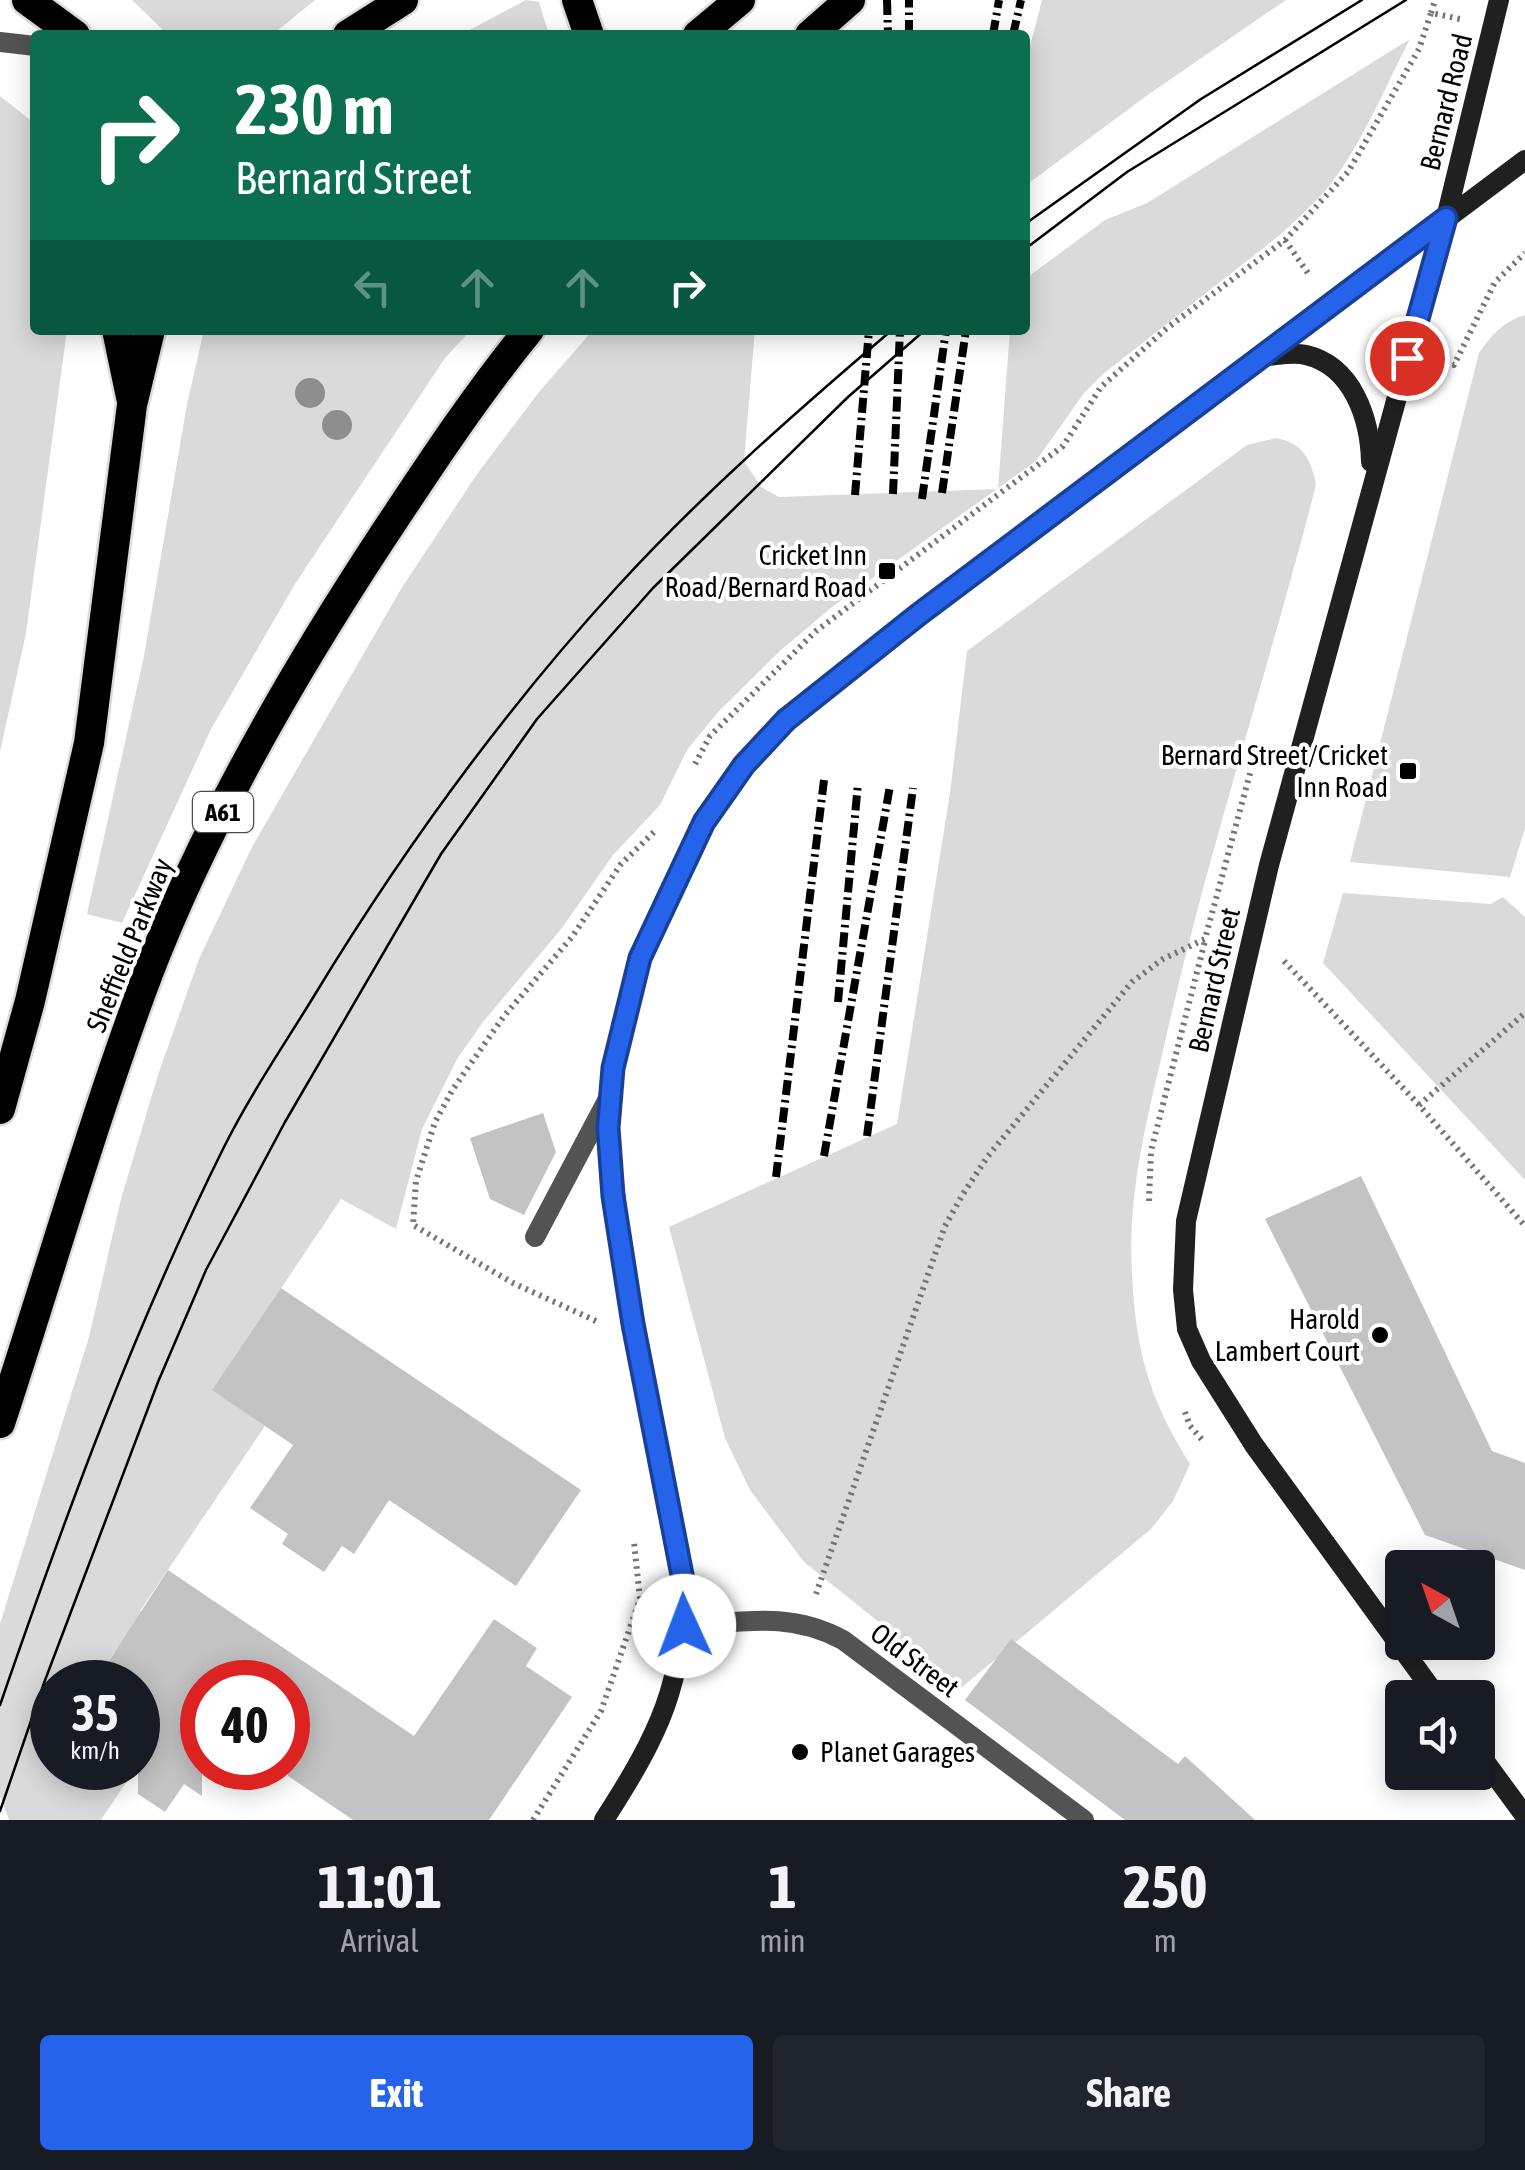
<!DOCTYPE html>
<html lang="en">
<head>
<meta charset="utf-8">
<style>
	body { margin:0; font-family:"Asap Condensed",sans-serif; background:#20242c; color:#f1f3f6; height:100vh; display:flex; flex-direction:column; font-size:38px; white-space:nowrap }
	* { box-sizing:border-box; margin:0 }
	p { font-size:32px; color:#9ea1a6 }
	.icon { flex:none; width:55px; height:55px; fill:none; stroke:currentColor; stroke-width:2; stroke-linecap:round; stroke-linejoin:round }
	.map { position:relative; height:1820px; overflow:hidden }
	.panel { display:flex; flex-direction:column; background:#171b24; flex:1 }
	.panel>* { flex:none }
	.top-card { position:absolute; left:30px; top:30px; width:1000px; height:305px; border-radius:10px; box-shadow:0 5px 25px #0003; background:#0b6e4f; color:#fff; overflow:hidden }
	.needle { width:65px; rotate:320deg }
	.buttons { position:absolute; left:1385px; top:1550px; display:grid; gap:20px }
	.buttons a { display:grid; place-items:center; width:110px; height:110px; border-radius:10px; background:#171b24; box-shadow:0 5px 25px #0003; font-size:50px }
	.speed { position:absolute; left:30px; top:1660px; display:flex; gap:20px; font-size:50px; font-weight:700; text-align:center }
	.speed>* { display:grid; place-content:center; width:130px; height:130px; border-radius:50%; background:#171b24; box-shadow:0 5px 25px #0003; line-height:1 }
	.speed small { font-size:25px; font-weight:400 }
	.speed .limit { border:15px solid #d22; background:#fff; color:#111 }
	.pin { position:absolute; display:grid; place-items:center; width:85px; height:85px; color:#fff; margin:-42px; border:5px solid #fff; border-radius:50%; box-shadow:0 2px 10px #0007 }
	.me { position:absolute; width:110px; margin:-55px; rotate:358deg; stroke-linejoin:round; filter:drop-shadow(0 0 8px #0008) }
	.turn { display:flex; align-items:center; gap:35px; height:210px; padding:0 40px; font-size:45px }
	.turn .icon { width:130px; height:130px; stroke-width:2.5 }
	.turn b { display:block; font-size:70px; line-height:85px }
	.lanes { display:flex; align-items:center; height:95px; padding:0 40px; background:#0003; justify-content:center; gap:50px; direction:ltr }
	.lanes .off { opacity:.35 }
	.eta { display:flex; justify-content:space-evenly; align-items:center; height:170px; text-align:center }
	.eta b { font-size:60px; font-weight:700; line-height:70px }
	.primary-button { display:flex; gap:20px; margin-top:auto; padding:20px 40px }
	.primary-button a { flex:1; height:115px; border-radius:10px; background:#2563eb; color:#fff; font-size:40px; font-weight:700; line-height:115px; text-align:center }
	.primary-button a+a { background:#20242c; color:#f1f3f6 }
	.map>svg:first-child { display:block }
</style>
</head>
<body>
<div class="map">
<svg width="1525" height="1820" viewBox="0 0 1525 1820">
	<rect width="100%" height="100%" fill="#fff"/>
	<!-- green -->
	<g fill="#dadada">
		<path d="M132 0H315L272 35H168Z"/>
		<path d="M526 0 539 2 549 35H460Z"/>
		<path d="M1042 0H1286L1149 94 1025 186V66Z"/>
		<path d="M1410 39C1385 87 1363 142 1330 185 1315 203 1297 219 1280 235L1103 374 1084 393 1036 461 832 607 780 651 719 711 687 750 660 805 613 855 562 928 483 1022 457 1059 422 1129 396 1229 341 1199 213 1390 265 1426 140 1611 148 1618 119 1646 107 1663 135 1682H52V1768H120L131 1775 101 1820H9L0 1796V1624L89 1337 121 1199 158 1075 199 959 252 847 401 589 477 474 539 392 593 330H755L744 461 761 487 779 497 998 489 1010 330H1025V279L1105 220 1147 203Z"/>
		<path d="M0 96 29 119 35 129V330H67L26 633 0 752Z"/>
		<path d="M1525 315V828L1510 877 1350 862 1479 353C1491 335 1504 321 1525 315Z"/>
		<path d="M204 330H471L445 358 295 584 211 729 122 923 87 914 144 656 187 404Z"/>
		<path d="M1276 438C1303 443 1311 459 1316 485 1269 668 1209 848 1167 1033 1149 1112 1127 1190 1132 1272 1135 1349 1149 1399 1190 1464L1173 1501 1152 1528 961 1688 804 1562 750 1490 725 1438 669 1227 897 1124 950 793 967 651 1247 445Z"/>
		<path d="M1343 893 1491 904 1503 897 1525 917V1180L1323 963Z"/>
	</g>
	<!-- building -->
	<g fill="#c3c3c3">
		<path d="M543 1113 556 1152 524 1215 490 1199 470 1138Z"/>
		<path d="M1361 1176 1492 1451 1525 1463V1570L1425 1535 1265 1219Z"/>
		<path d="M281 1288 581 1490 516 1586 389 1500 354 1554 342 1546 324 1572 282 1544 288 1534 250 1508 293 1445 212 1390Z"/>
		<path d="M168 1570 414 1736 494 1619 537 1648 526 1666 572 1697 489 1820H353L288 1776V1682H202V1796L184 1784 165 1812 138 1794V1682L107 1664Z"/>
		<path d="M1011 1639 1178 1764 1185 1756 1255 1820H1125L965 1700Z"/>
	</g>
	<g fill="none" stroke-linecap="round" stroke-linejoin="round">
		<!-- highway casing -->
		<g stroke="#dbdbdb" stroke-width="35">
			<g id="highway">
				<path d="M27 0 75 35"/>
				<path d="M577 0 589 35"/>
				<path d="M348 35 403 0"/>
				<path d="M698 35 740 0"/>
				<path d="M810 35 850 0"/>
				<path d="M117 330 131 397"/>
				<path d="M0 1109 30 1001 89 743 132 405 150 330"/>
				<path d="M0 1423C50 1272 93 1119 149 971 207 821 293 673 381 539 428 468 475 396 529 330"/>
			</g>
		</g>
		<!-- path -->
		<g stroke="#757575" stroke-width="6" stroke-dasharray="2.5 5" stroke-linecap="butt">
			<path d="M1431 13 1435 0"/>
			<path d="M1285 240 1310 276"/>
			<path d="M1445 363 1454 365 1495 282 1525 253"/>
			<path d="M695 764 710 736 816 631 1063 446 1101 387 1167 328 1285 240 1348 172 1419 49 1431 13 1460 19"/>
			<path d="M1284 961 1419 1105 1525 1226"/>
			<path d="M1419 1105 1525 1013"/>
			<path d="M1149 1201 1151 1151 1205 941"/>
			<path d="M596 1321 513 1283 413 1225 416 1181 435 1122 453 1089 504 1016 572 937 621 864 656 830"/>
			<path d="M1185 1412 1190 1426 1205 1443"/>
			<path d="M816 1594 945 1226 963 1194 988 1156 1132 982 1163 959 1205 939 1257 748 1263 749"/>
			<path d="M533 1820 601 1711 640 1599 634 1542"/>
		</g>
		<!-- street -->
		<g stroke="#535353" stroke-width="20">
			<path d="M0 42 35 46"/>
			<path d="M535 1237 609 1097"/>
			<path d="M685 1626C743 1622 790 1611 843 1640L1084 1820"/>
		</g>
		<!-- secondary -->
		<g stroke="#202020" stroke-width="20">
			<path d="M1266 356C1279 355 1294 352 1306 355 1353 366 1370 419 1371 462"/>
			<path d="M1438 1698 1254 1445 1201 1361 1187 1329 1183 1290 1186 1221 1269 865 1446 218 1499 0"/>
			<path d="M1478 1752 1525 1816"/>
			<path d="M604 1820C658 1736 686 1682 683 1580L622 1257 608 1127 609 1097 621 1026 640 958 703 822 744 765 786 720 918 615 1525 160"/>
		</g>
		<!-- highway -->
		<use href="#highway" stroke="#000" stroke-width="30"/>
		<!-- tram -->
		<g stroke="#000" stroke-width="2.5">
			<path d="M1025 224 1201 99 1362 0"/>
			<path d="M1025 249 1127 172 1406 0"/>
			<path d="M0 1705C66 1514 134 1328 224 1147 250 1095 284 1045 314 996 402 851 502 713 617 587 701 495 797 411 892 330"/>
			<path d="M0 1811 44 1683 158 1382 206 1270 285 1122 441 854 537 719 653 588 848 397 925 330"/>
		</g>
		<!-- rail -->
		<g stroke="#000" stroke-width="8" stroke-dasharray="15 5 2.5 5" stroke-linecap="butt">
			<path d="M887 0 888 35"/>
			<path d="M909 35V0"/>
			<path d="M993 35 999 0"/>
			<path d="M1013 35 1021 0"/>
			<path d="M942 493 966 330"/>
			<path d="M893 494 900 330"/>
			<path d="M855 495 869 330"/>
			<path d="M922 499 946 330"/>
			<path d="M838 1002 858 783"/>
			<path d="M867 1136 913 788"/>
			<path d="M824 1156 890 786"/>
			<path d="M776 1177 824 780"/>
		</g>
	</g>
	<!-- trees -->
	<g fill="#8e8e8e">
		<circle cx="310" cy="393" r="15"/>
		<circle cx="337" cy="425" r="15"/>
	</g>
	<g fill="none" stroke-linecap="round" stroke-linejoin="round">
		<!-- route casing -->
		<g stroke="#184099" stroke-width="25">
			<path id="route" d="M684 1626 683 1580 633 1324 613 1196 608 1128 613 1068 640 958 704 822 744 765 786 720 918 615 1446 218 1407 358"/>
		</g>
		<!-- route -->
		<use href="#route" stroke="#2563eb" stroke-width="18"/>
	</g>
	<!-- markers -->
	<g fill="#000" stroke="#fff" stroke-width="4">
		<rect x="877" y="561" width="20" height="20" rx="5"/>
		<rect x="1398" y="761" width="20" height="20" rx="5"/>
		<circle cx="1380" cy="1335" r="10"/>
		<circle cx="800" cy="1752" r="10"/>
	</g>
	<g text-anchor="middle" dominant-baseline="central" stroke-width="8" stroke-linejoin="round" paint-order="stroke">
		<!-- shield labels -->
		<rect fill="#fff" stroke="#4c4c4c" stroke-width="2.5" x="193" y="792" width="60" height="40" rx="8"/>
		<g font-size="25" font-weight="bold" fill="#000">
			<text x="223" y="812">A61</text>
		</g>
		<!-- street labels -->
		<g font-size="28" fill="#000" stroke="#fff">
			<text transform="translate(1446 102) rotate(-76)">Bernard Road</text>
			<text transform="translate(129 945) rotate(-68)">Sheffield Parkway</text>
			<text transform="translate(1214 980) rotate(-77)">Bernard Street</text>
			<text transform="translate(915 1660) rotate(37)">Old Street</text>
		</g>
		<!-- poi labels -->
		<g font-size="28" fill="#000" stroke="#fff" text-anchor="end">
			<text x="867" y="555">Cricket Inn<tspan x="867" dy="32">Road/Bernard Road</tspan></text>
			<text x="1388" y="755">Bernard Street/Cricket<tspan x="1388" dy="32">Inn Road</tspan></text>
			<text x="1360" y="1319">Harold<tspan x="1360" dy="32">Lambert Court</tspan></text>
			<text x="820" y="1752" text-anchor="start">Planet Garages</text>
		</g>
	</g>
</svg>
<div class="buttons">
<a><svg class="needle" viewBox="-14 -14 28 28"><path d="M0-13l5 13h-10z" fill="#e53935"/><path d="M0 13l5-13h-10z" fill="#9ea1a6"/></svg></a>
<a><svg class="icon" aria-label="sound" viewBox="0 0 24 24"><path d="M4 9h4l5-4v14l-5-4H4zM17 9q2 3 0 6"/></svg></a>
</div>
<div class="speed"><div>35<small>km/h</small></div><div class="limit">40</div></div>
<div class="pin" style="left:1407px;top:358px;background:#d93025"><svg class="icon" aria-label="arrive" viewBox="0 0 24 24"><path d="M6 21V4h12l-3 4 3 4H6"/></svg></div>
<svg class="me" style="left:684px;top:1626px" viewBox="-20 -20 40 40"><circle r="19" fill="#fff"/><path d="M0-13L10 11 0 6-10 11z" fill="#2563eb"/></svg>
<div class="top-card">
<div class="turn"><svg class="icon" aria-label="right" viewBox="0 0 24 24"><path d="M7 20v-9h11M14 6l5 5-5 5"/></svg><div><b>230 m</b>Bernard Street</div></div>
<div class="lanes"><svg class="icon off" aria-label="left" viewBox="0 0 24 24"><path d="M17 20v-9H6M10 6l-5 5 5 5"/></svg><svg class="icon off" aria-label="ahead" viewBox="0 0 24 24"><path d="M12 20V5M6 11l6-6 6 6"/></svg><svg class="icon off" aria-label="ahead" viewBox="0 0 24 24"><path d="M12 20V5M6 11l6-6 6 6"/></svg><svg class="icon" aria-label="right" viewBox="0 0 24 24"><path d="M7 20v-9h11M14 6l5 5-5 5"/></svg></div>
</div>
</div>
<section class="panel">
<div class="eta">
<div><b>11:01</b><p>Arrival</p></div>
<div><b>1</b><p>min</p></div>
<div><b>250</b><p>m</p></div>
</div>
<div class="primary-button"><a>Exit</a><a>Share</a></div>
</section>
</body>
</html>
